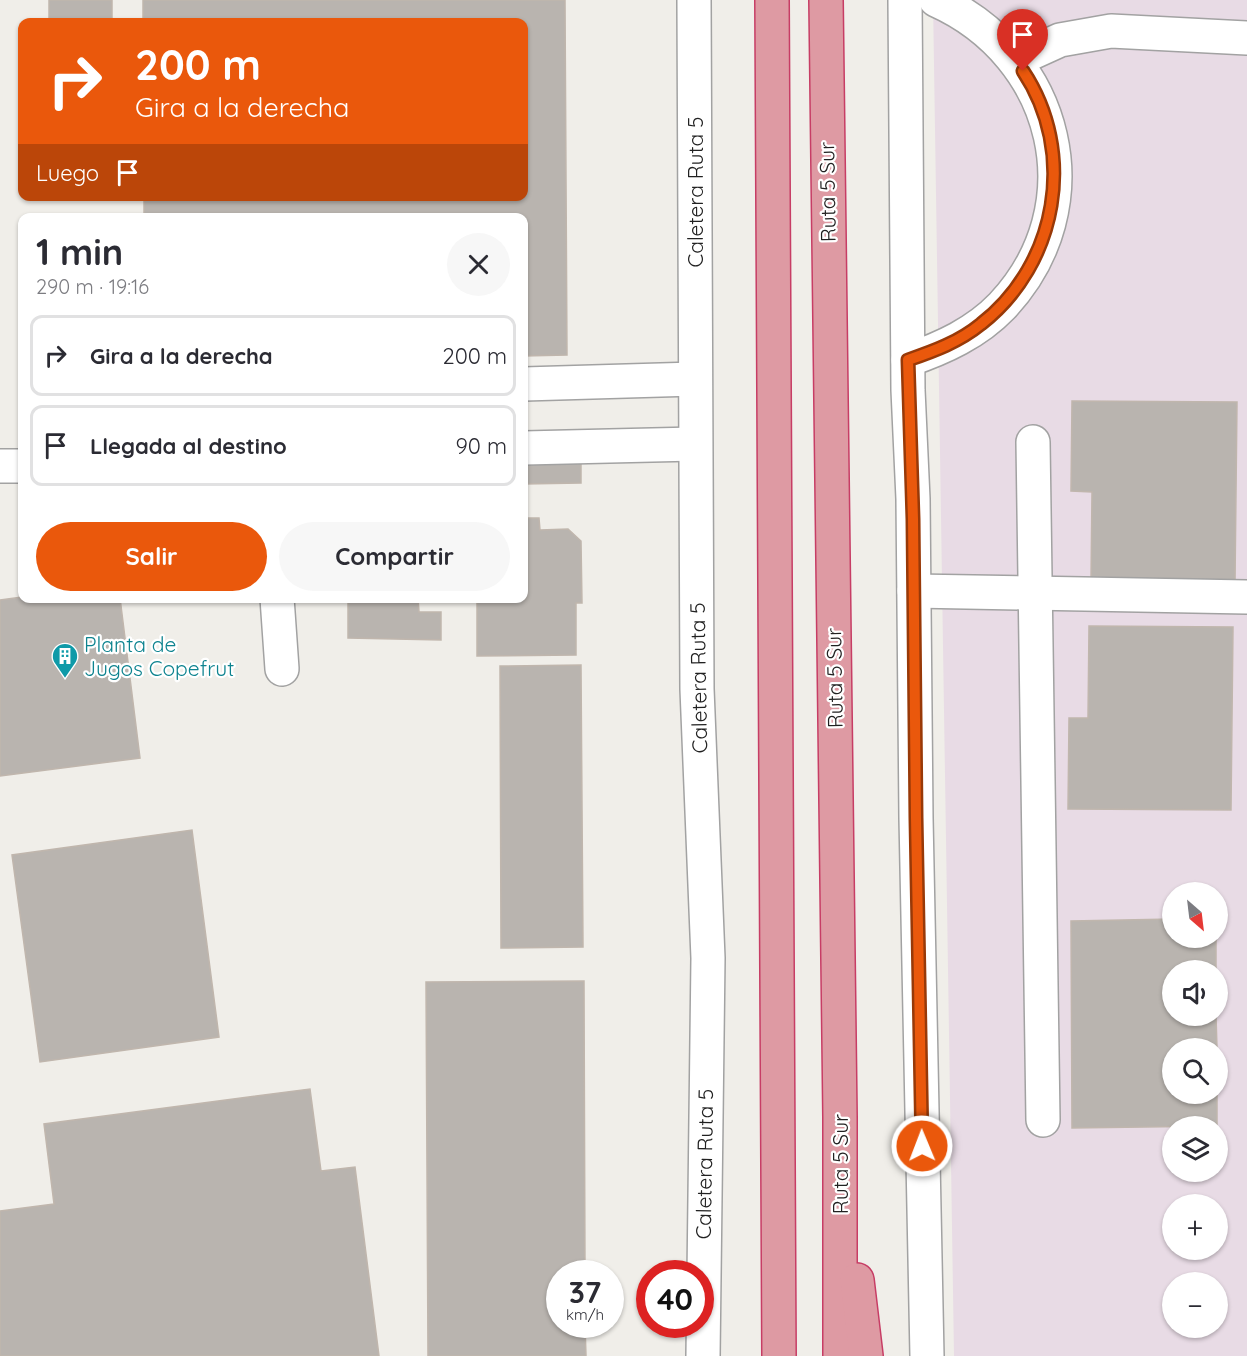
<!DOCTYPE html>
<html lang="es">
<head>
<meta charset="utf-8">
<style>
	body { margin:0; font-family:Quicksand,sans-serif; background:#f7f7f7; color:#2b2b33; height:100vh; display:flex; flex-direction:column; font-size:22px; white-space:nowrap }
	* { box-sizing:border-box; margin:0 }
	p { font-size:20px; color:#7c7c81 }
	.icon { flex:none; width:33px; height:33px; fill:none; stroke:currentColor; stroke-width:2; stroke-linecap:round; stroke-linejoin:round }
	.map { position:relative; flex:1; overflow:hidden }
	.drawer { position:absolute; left:18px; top:213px; width:510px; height:390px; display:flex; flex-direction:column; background:#fff; border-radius:12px; box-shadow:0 2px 4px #0004 }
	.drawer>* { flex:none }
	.guide { position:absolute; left:18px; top:18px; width:510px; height:183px; border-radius:12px; box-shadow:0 2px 4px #0004; background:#ea580c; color:#fff; overflow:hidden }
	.needle { width:39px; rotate:152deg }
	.controls { position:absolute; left:1162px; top:882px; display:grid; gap:12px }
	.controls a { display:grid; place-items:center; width:66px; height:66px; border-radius:50%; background:#fff; box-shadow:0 2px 4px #0004; font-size:30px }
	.speed { position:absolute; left:546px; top:1260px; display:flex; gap:12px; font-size:30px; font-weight:700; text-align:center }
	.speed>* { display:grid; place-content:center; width:78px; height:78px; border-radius:50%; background:#fff; box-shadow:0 2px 4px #0004; line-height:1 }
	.speed small { font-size:15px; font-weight:400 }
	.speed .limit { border:9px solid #d22; background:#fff; color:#111 }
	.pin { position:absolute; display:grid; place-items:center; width:51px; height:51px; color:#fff; margin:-62px -26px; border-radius:50% 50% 50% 0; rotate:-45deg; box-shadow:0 0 6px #0007 }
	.pin .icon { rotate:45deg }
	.me { position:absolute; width:66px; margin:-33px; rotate:359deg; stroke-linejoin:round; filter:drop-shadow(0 0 4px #0008) }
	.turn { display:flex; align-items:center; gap:21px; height:126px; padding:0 18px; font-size:27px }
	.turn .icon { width:78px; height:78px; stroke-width:2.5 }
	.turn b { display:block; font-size:42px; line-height:51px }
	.then { display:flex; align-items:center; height:57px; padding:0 18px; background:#0003; gap:12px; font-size:22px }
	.round { display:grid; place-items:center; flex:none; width:63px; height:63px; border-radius:32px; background:#f7f7f7 }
	.overview { display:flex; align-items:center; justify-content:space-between; height:102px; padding:0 18px }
	h1 { font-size:36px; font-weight:700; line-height:45px }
	.cta { display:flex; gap:12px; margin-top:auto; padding:12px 18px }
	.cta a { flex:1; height:69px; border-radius:36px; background:#ea580c; color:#fff; font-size:24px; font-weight:700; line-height:69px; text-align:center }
	.cta a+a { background:#f7f7f7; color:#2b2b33 }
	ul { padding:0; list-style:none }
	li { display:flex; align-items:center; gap:18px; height:81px; margin:0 12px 9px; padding:0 6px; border:3px solid #e1e1e2; border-radius:12px }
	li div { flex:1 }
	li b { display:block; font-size:22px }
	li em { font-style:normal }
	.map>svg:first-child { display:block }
</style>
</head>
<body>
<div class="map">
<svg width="1247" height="1356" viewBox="0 0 1247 1356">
	<rect width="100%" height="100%" fill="#f0eee9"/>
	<!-- industrial -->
	<path fill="#e8dbe5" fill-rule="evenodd" d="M933 0H1247V1356H954ZM1173 892H1218V938H1173ZM1173 970H1218V1016H1173ZM1173 1048H1218V1094H1173ZM1173 1126H1218V1172H1173ZM1173 1204H1218V1250H1173ZM1173 1282H1218V1328H1173Z"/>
	<!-- building -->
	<g fill="#b9b4af" stroke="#c0b6ad" stroke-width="1.5">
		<rect x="49" y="0" width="63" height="22"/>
		<path d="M143 0H565L567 355 524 356V218H144V196H524V22H143Z"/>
		<path d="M1072 401 1237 402 1235 583 1091 582 1092 492 1071 491Z"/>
		<path d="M524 461H581V483L524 484Z"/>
		<path d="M524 518H539L540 530 568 529 581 541 582 603H576V655L477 656V598H524Z"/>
		<path d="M22 597 120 598 140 758 0 776V600Z"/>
		<path d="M348 598H418L419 612H441V640L348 638Z"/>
		<path d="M1089 626 1233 627 1231 810 1068 809 1069 718H1088Z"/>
		<path d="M581 665 583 947 501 948 500 666Z"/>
		<path d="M192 830 219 1037 40 1062 12 855Z"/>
		<path d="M1173 919V938H1216V970H1173V1016H1216L1217 1048H1173V1094H1217V1126L1072 1128 1071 921Z"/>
		<path d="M584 981 585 1274H560V1324H585L586 1356H428L426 982Z"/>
		<path d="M310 1089 321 1171 355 1167 379 1356H0V1211L54 1204 44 1124Z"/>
	</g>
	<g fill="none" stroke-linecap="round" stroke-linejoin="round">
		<!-- minor casing -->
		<g stroke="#a2a2a2" stroke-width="36">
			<g id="minor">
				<path d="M694 0 697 689 708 958 703 1356"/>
				<path d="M905 0 908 390 913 499 916 818 927 1356"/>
				<path d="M1016 60 1060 40 1111 31 1247 38"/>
				<path d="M908 360C943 348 976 333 1002 306 1096 206 1059 55 936 0"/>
				<path d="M524 384 695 379"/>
				<path d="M1033 442 1043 1120"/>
				<path d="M524 448 695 444"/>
				<path d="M0 466H22"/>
				<path d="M914 591 1247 597"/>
				<path d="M277 598 282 669"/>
			</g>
		</g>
		<!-- highway casing -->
		<g stroke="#c73d65" stroke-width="36">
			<g id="highway">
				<path d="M772 0 779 1356"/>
				<path d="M826 0 840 1117V1356"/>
				<path d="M857 1280 866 1356"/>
			</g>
		</g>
		<!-- minor -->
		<use href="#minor" stroke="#fff" stroke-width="33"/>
		<!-- highway -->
		<use href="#highway" stroke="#de9aa3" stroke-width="33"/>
	</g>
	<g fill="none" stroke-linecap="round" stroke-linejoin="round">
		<!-- route casing -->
		<g stroke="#983908" stroke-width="15">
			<path id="route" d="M922 1146 916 818 913 519 908 360C934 351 959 342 981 324 1058 264 1077 152 1023 71"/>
		</g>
		<!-- route -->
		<use href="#route" stroke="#ea580c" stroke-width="10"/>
	</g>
	<!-- icons -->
	<defs>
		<g id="building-pin" transform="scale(1.35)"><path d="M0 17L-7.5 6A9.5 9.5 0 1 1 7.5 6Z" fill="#0f9aa8" stroke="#fff"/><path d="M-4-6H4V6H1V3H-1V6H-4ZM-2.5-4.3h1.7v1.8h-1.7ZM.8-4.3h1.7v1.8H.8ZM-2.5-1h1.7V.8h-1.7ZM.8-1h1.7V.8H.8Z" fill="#fff"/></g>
	</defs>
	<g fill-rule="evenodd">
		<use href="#building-pin" x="65" y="656"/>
	</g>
	<g text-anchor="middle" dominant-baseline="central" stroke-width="4.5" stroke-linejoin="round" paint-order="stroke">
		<!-- street labels -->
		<g font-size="21" fill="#212121" stroke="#fff">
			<text transform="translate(695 192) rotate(-90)">Caletera Ruta 5</text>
			<text transform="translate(827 192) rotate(-91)">Ruta 5 Sur</text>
			<text transform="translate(698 678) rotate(-91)">Caletera Ruta 5</text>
			<text transform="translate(834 678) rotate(-91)">Ruta 5 Sur</text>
			<text transform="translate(704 1164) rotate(-89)">Caletera Ruta 5</text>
			<text transform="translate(840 1164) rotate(-90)">Ruta 5 Sur</text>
		</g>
		<!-- culture labels -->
		<g font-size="21" fill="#0d838f" stroke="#fff" text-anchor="start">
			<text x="84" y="644">Planta de<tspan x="84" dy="24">Jugos Copefrut</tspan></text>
		</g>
	</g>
</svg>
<div class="controls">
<a><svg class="needle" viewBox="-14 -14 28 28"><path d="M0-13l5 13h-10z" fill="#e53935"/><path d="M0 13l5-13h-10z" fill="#7c7c81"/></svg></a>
<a><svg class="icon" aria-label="sound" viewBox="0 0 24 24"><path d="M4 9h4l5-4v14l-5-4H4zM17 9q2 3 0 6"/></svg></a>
<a><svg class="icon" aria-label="search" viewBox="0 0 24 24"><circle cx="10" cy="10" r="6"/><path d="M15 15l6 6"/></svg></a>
<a><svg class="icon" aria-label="layers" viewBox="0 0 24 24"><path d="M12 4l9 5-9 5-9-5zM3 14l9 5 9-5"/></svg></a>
<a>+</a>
<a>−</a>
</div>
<div class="speed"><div>37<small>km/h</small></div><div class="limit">40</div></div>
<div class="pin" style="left:1023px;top:71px;background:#d93025"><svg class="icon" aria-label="arrive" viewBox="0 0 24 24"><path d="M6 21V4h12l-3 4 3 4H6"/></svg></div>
<svg class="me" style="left:922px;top:1146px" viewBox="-20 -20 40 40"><circle r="17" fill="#ea580c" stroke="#fff" stroke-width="3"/><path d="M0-11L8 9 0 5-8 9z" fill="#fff"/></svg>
<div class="guide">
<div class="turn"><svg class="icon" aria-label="right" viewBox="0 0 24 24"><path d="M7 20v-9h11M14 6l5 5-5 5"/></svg><div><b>200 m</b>Gira a la derecha</div></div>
<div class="then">Luego<svg class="icon" aria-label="arrive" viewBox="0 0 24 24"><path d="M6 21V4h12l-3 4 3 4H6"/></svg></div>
</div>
<section class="drawer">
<div class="overview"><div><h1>1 min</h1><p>290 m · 19:16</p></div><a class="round"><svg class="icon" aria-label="close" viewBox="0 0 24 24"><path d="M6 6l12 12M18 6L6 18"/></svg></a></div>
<ul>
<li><svg class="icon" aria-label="right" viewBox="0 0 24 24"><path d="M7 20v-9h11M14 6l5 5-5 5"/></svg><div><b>Gira a la derecha</b></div><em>200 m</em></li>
<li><svg class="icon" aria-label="arrive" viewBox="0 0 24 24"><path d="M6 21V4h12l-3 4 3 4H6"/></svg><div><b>Llegada al destino</b></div><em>90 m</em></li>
</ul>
<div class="cta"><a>Salir</a><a>Compartir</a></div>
</section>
</div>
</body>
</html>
